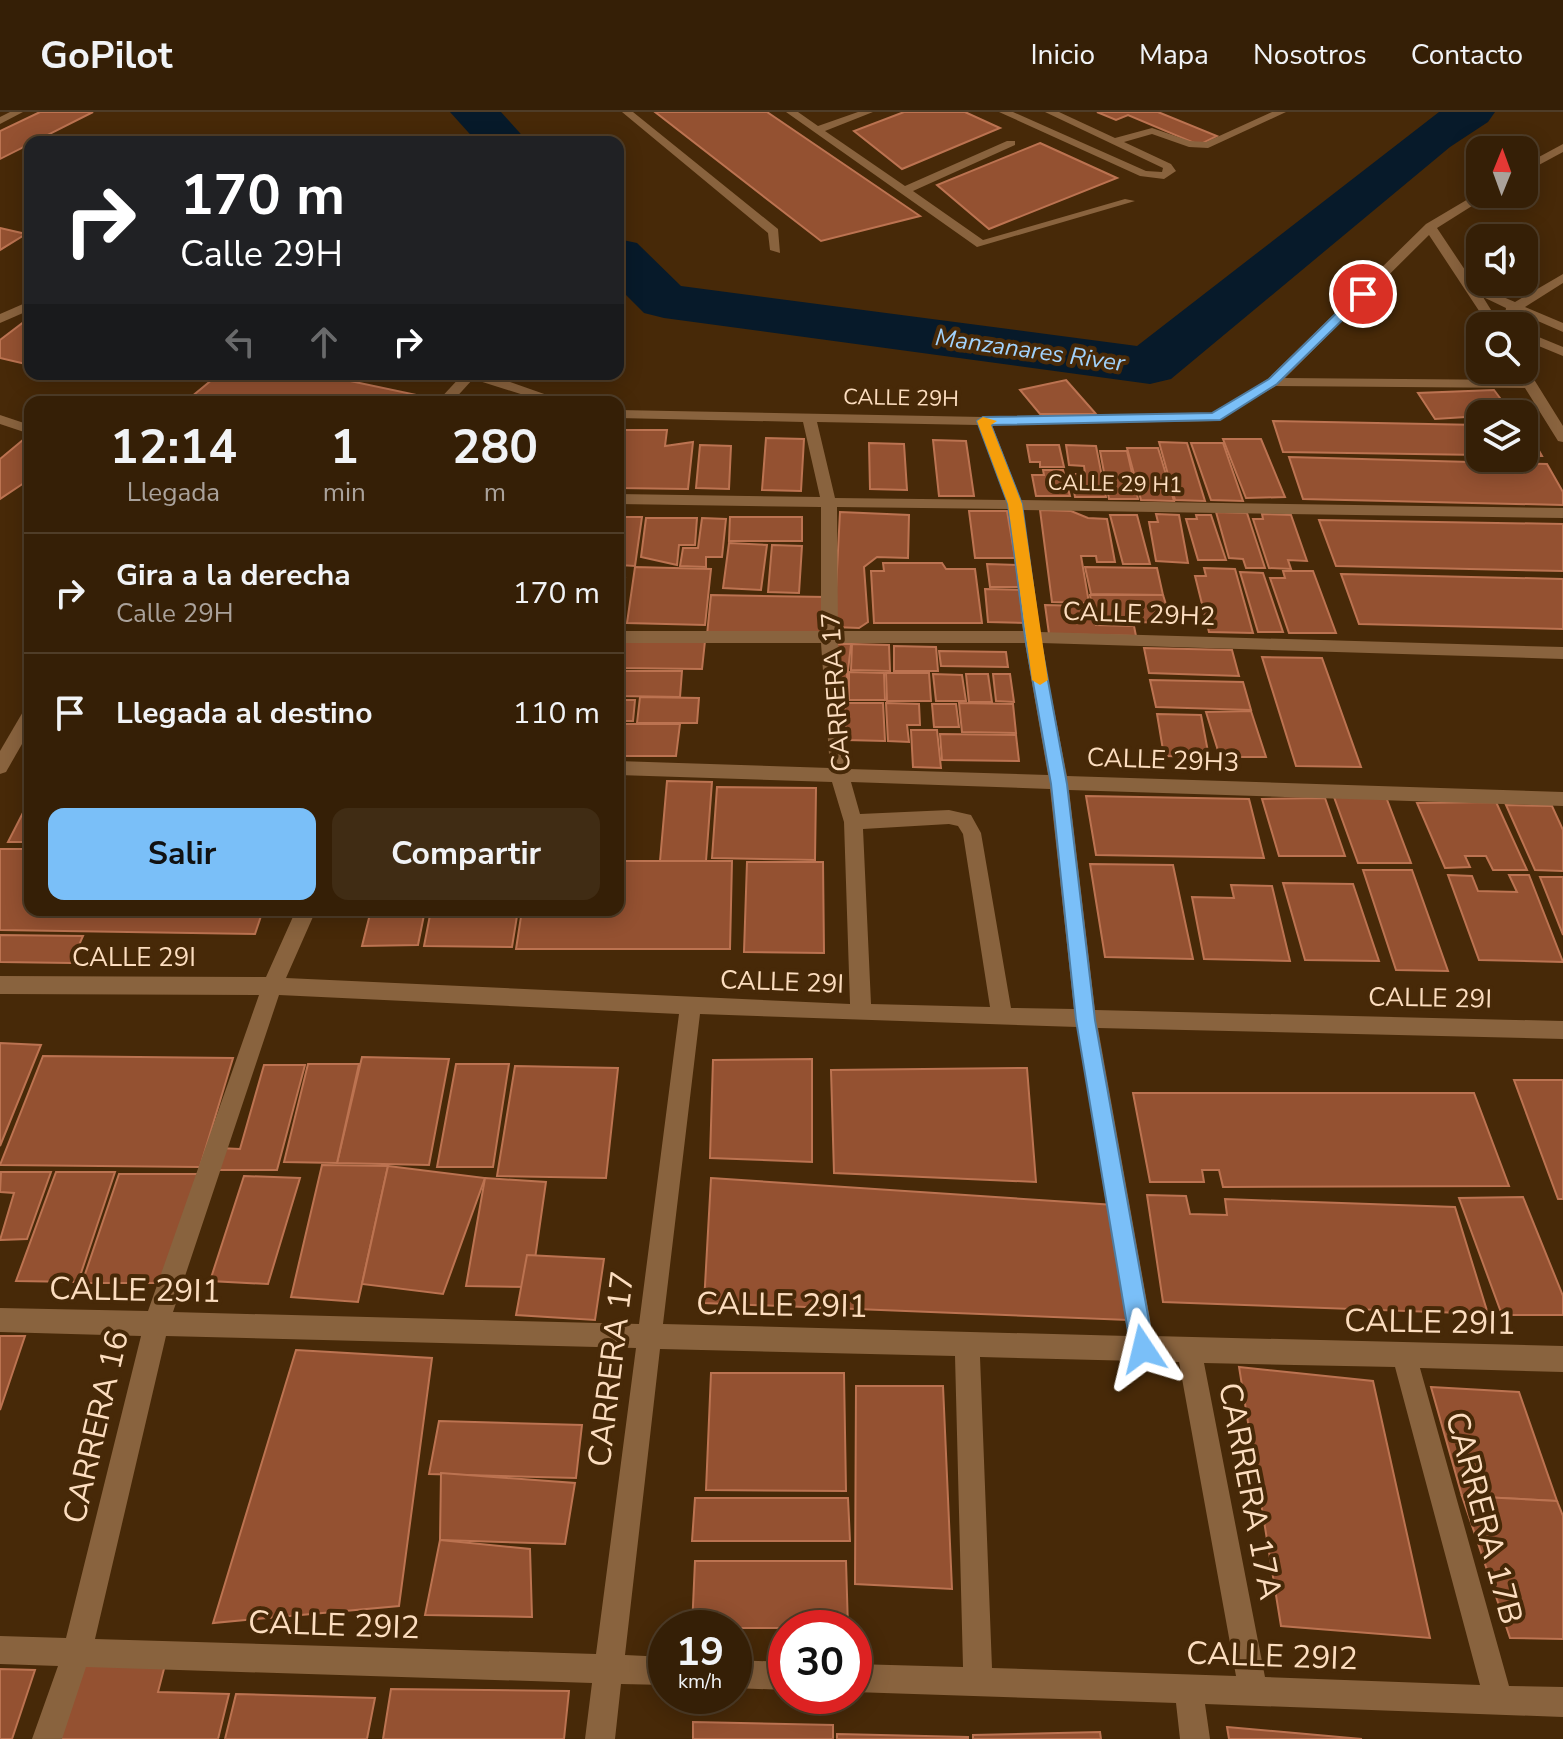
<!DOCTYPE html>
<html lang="es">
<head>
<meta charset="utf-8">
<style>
	body { margin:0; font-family:"Nunito Sans",sans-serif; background:#402c14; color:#f1f3f6; height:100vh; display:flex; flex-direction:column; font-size:30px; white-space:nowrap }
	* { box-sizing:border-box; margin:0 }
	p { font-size:26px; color:#aaa29b }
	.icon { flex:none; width:44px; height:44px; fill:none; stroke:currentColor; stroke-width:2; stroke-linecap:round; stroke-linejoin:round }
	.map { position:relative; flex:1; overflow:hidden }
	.panel { position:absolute; left:24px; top:284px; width:600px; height:520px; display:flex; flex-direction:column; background:#351f06; border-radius:16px; box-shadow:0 4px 20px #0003,0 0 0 2px #4f3d28 }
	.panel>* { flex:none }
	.hud { position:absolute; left:24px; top:24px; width:600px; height:244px; border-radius:16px; box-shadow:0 4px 20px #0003,0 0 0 2px #4f3d28; background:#202124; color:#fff; overflow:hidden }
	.needle { width:52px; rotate:1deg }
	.tools { position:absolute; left:1466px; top:24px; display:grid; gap:16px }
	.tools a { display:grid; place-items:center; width:72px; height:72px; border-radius:16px; background:#351f06; box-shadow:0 4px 20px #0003,0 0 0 2px #4f3d28; font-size:40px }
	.speed { position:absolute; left:648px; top:1498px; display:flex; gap:16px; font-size:40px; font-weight:700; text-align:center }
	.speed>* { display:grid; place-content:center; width:104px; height:104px; border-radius:50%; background:#351f06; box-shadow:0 4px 20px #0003,0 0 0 2px #4f3d28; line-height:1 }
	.speed small { font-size:20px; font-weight:400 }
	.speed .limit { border:12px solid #d22; background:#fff; color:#111 }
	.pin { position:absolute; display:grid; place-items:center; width:68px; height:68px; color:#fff; margin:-34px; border:4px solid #fff; border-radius:50%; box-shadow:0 2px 8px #0007 }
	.me { position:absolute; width:88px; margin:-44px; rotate:350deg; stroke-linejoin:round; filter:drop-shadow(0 0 6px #0008) }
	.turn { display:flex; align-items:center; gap:28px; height:168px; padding:0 24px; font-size:36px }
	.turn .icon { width:104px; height:104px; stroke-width:2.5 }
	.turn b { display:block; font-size:56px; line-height:68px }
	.lanes { display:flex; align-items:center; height:76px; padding:0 24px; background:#0003; justify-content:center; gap:40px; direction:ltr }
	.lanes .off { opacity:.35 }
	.eta { display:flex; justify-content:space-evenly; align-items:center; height:136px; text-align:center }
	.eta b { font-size:48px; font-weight:700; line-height:56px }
	.button { display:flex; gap:16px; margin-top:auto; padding:16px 24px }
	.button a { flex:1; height:92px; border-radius:16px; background:#7abff8; color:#111; font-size:32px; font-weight:700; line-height:92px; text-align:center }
	.button a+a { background:#402c14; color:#f1f3f6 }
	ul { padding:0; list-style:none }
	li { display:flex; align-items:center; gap:24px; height:120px; padding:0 24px; border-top:2px solid #4f3d28 }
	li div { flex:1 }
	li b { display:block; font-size:30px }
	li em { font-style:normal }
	header { display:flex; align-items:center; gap:48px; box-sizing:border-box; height:112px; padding:0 40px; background:#351f06; border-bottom:2px solid #4f3d28 }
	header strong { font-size:38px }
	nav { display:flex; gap:44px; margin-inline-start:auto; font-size:28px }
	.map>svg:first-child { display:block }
</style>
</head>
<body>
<header>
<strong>GoPilot</strong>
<nav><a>Inicio</a><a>Mapa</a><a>Nosotros</a><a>Contacto</a></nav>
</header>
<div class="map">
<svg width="1563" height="1627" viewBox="0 0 1563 1627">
	<rect width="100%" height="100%" fill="#472908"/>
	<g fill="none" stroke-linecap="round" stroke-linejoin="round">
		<!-- river -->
		<g fill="#071a2a" fill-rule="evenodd">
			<path d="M450 0H501L528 30H477Z"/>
			<path d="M1439 0H1495L1488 10 1450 35 1171 267 1150 272 664 206 644 201 618 175V127L637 131 681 174 1137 234Z"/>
		</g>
	</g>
	<!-- building -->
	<g fill="#945131" stroke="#bc7351" stroke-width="2">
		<path d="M40 0H93L0 47V19Z"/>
		<path d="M655 0H767L920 104 821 129Z"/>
		<path d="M904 0H965L1000 16 902 57 854 19Z"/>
		<path d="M1097 0H1158L1217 24 1199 33 1128 3 1116 8Z"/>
		<path d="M1040 31 1117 66 989 117 937 73Z"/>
		<path d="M0 116 26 122 0 138Z"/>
		<path d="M25 209H30V253L0 246V228Z"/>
		<path d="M317 262 431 286 427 290H185L219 262Z"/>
		<path d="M1066 268 1096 302H1040L1020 278Z"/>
		<path d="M1494 278 1512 302 1435 307 1418 281Z"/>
		<path d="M1273 309 1480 313V343L1283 340Z"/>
		<path d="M1524 314H1525L1542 344H1524Z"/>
		<path d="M618 318H667L665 334 693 330 688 377 618 376Z"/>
		<path d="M766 326 804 327 801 379 762 378Z"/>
		<path d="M24 327 30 328V373L24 371 0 387V347Z"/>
		<path d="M1223 327H1261L1285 385 1246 386Z"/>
		<path d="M933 328 966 329 974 384H939Z"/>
		<path d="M1159 330 1187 331 1205 389 1175 388Z"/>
		<path d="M869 331 904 332 907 378 870 377Z"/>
		<path d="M1191 331H1223L1243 389 1211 388Z"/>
		<path d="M700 333 731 334 729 377 696 376Z"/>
		<path d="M1027 333H1059L1064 355H1040V350H1030Z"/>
		<path d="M1066 333 1096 334 1106 385H1075L1071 362H1085L1084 354 1069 353Z"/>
		<path d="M1127 336H1158L1174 389 1141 388Z"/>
		<path d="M1100 339H1127L1138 387H1109Z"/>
		<path d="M1289 345 1547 352 1563 380V393L1303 387Z"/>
		<path d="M1043 358H1063L1070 384H1036L1032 363H1044Z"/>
		<path d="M1040 398 1071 399 1088 406 1107 407 1115 450H1097L1096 444H1081L1089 491 1052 490Z"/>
		<path d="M969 399H1007L1015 446H975Z"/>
		<path d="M840 400 909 403 908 446 877 445 864 455 868 510 859 516 834 515Z"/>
		<path d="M1216 400 1247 401 1265 456H1246L1243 447 1229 446Z"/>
		<path d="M1156 402 1179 403 1188 451 1156 449 1149 410H1158Z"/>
		<path d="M1262 402 1291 403 1307 449 1288 448 1291 457 1269 456 1253 407H1263Z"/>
		<path d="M1110 403H1137L1150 452H1123Z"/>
		<path d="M1196 403H1211L1226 448H1198L1186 407H1197Z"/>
		<path d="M618 405H642L635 454 619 453 618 459Z"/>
		<path d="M730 405H802V429H729Z"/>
		<path d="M646 406H697L695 433H679L677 453 641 445Z"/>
		<path d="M702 406 726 407 722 445H706V455L680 454 683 436H698Z"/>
		<path d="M1319 408 1563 412V459L1336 454Z"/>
		<path d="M729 431 767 433 761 478 723 476Z"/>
		<path d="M772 433 802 434 799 481 768 480Z"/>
		<path d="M883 451H942L946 457H975L982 511H874L871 459H884Z"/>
		<path d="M987 452 1020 453 1024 475H990Z"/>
		<path d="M635 455 711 457 705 513 627 511Z"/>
		<path d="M1085 455 1157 456 1163 483 1091 482Z"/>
		<path d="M1204 456 1235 457 1253 521 1209 520 1195 464H1206Z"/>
		<path d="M1283 459H1313L1336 521H1289L1270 466H1285Z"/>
		<path d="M1240 460 1263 461 1283 520H1258Z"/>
		<path d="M1341 462 1563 467V517L1359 512Z"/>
		<path d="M618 466H625L619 512H618Z"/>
		<path d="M985 477 1025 478 1028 511 988 510Z"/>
		<path d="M711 483 827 485 828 524 707 523Z"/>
		<path d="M1090 483H1163L1172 511 1094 509Z"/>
		<path d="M1045 493 1082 494 1084 503H1089L1096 513 1134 514 1136 524 1049 522Z"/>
		<path d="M618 528 705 529 702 557 618 556Z"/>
		<path d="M830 532H851L848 559 831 560Z"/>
		<path d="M852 532 889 533 890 559 851 558Z"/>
		<path d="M894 534 936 535 938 559H894Z"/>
		<path d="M1144 536 1232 538 1239 564 1149 561Z"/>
		<path d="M939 539 1006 540 1008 555 941 554Z"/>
		<path d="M1262 545 1322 546 1361 655 1296 654Z"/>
		<path d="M618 559H682L680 585 618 584Z"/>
		<path d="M849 560 884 561 885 588H849Z"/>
		<path d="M837 561H847L848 588 836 587Z"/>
		<path d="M886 561H929L931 589H887Z"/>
		<path d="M933 562 962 563 966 589H936Z"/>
		<path d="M966 562H988L992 590H969Z"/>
		<path d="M993 562H1010L1014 590 996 589Z"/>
		<path d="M1150 568 1243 570 1251 598 1156 595Z"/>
		<path d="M640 585 699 586 697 611H637Z"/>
		<path d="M618 588H635L633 609H618Z"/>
		<path d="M845 591H883L885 629 846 628Z"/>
		<path d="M886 591 919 592 920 613H907L909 630 888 629Z"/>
		<path d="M959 591 1013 592 1016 621 962 620Z"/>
		<path d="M932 592H956L959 615H934Z"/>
		<path d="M1251 599 1266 645H1220L1206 600Z"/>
		<path d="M1157 602 1201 603 1209 645 1164 644Z"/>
		<path d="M618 612H680L676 644H618Z"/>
		<path d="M911 618H937L941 656 913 655Z"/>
		<path d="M940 622 1016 623 1019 649 942 648Z"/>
		<path d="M618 666 625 667 618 726Z"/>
		<path d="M667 669 712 670 706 749H660Z"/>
		<path d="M717 675 816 676 815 748 712 746Z"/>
		<path d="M1086 684 1249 687 1264 746 1096 743Z"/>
		<path d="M1334 685H1386L1411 751H1358Z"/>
		<path d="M1325 686 1345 744H1279L1262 687Z"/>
		<path d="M30 687V730H8Z"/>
		<path d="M1496 690 1527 758H1493L1486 744H1465L1470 755 1445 756 1417 691Z"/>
		<path d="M1506 693 1552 694 1563 718V759L1535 758Z"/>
		<path d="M0 737H30V798H263L255 822 0 818Z"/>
		<path d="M618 749H732L730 837H516L522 798H618Z"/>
		<path d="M747 750H823L824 841 744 840Z"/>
		<path d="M1090 752 1173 753 1193 847 1105 845Z"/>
		<path d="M1363 758H1412L1448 859 1396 858Z"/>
		<path d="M1448 763 1472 764 1478 779 1517 780 1509 763H1529L1563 850 1479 848Z"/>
		<path d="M1540 765H1563V823Z"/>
		<path d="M1283 771 1353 772 1379 849 1305 848Z"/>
		<path d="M1231 773 1272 774 1290 849 1204 847 1192 785 1234 786Z"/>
		<path d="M371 798H425L418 833 362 834Z"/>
		<path d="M431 798H518L512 835 424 834Z"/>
		<path d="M0 823 83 824 71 851 0 850Z"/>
		<path d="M0 931 41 933 0 1034Z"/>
		<path d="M43 944 233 946 200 1055 0 1053Z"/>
		<path d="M362 945 449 947 429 1053 337 1051Z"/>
		<path d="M812 947V1050L710 1046 713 948Z"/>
		<path d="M308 952H359L337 1051 284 1050Z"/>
		<path d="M456 952H509L493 1055H437Z"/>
		<path d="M264 953H305L277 1058H213L219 1036 240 1037Z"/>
		<path d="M515 954 618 956 606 1066 497 1064Z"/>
		<path d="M1027 956 1036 1070 834 1061 831 958Z"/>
		<path d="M1514 968H1563V1087H1558Z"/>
		<path d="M1133 981H1474L1509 1074 1223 1075 1219 1058H1202L1204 1070H1150Z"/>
		<path d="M322 1053 388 1054 358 1190 291 1185Z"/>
		<path d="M388 1054 485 1066 443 1182 362 1172Z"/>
		<path d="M1 1060H51L27 1127 0 1128 14 1081 0 1080Z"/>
		<path d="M56 1060H115L78 1170 16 1169Z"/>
		<path d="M119 1062H198L165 1171H82Z"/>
		<path d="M244 1064 300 1066 268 1172 210 1169Z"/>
		<path d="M485 1066 546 1070 531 1175 466 1174Z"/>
		<path d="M711 1066 1115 1093 1128 1208 704 1191Z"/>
		<path d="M1147 1083 1186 1084 1190 1102 1227 1103 1225 1087 1455 1095 1488 1202 1163 1190Z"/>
		<path d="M1523 1085 1563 1184V1203H1502L1459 1086Z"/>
		<path d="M527 1143 604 1147 595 1208 516 1203Z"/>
		<path d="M0 1224H25L0 1298Z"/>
		<path d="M296 1238 432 1246 399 1494 213 1511Z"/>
		<path d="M1239 1255 1373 1269 1430 1526 1281 1514Z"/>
		<path d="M711 1261H844L846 1379 706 1378Z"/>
		<path d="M856 1274H943L952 1477 855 1472Z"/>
		<path d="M1431 1275 1519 1280 1557 1389 1462 1384Z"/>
		<path d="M439 1309 582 1313 576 1366 429 1362Z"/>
		<path d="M441 1361 575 1371 565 1432 440 1428Z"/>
		<path d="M1462 1384 1557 1389 1563 1404V1527L1510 1526Z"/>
		<path d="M695 1386H848L850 1429H692Z"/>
		<path d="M440 1428 530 1437 532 1505 425 1503Z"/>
		<path d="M695 1449H846L848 1516H692Z"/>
		<path d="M75 1551 165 1553 158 1580 229 1582 218 1627H52Z"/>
		<path d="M0 1557 35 1558 12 1627H0Z"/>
		<path d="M391 1577 569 1579 564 1627H383Z"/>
		<path d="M236 1582 375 1586 367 1627H225Z"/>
		<path d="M693 1610 833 1613V1627H693Z"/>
		<path d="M1227 1615 1362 1627H1229Z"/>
		<path d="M1100 1620 1101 1627H973V1623Z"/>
		<path d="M837 1622 968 1625V1627H837Z"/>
	</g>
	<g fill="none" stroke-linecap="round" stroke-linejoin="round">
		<!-- minor -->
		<g fill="#89633e" fill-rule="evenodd">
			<path d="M10 0H23L0 12V5Z"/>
			<path d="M622 0H633L778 117 780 141 770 138 768 121Z"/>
			<path d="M786 0H798L818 14 858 0H873L825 19 905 74 1007 29H1015V33L913 79 983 128 1125 87 1135 89 977 135Z"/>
			<path d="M999 0H1013L1146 59 1162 60 1163 56 1045 0H1059L1115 26 1152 16 1190 29 1206 30 1272 0H1286L1208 36 1189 35 1152 22 1124 30 1171 52 1176 59 1164 67 1140 64Z"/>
			<path d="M1563 32V40L1524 61V53Z"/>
			<path d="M1480 80 1491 82 1437 116 1475 173 1515 190 1563 162V171L1525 195 1563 211V220L1517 200 1505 202 1506 196 1483 185 1501 214H1489L1429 123 1285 266 1520 268 1516 261 1524 257 1530 261 1563 314V330L1558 329 1525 276 1276 274 1215 309 992 313 1021 388 1563 396V406L1023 398 1040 520 1563 535V547L1041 531 1067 664 1563 680V694L1069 678 1095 898 1563 909V927L1098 916 1153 1224 1563 1234V1260L1420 1256 1509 1574 1563 1575V1605L1205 1592 1210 1627H1180L1176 1591 854 1580V1552L963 1555 955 1244 660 1237 625 1543 666 1545V1573L621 1572 615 1627H585L592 1571 86 1555 62 1627H32L58 1554 0 1552V1524L66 1526 141 1224 0 1220V1196L148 1199 259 883 0 882V864L266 865 296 798H316L286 866 850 892 844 710 832 670 618 663V649L830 656 821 531H618V519H821V395L618 392V382L820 385 803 310 618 306V298L983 305 1212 301 1268 267 1426 112ZM817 310 978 313 1006 388 835 386ZM837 395 1008 397 1023 519H838ZM838 531H1025L1048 663 848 657ZM851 670 1050 677 1074 897 1011 896 981 721 971 703 949 698 860 702ZM949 712 958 714 963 722 990 895 871 892 863 717ZM279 883 679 902 639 1212 173 1200ZM700 902 1077 915 1128 1224 663 1212ZM166 1224 636 1236 596 1542 95 1527ZM980 1245 1179 1250 1236 1564 992 1556ZM1204 1251 1395 1255 1480 1573 1265 1565Z"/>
			<path d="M30 189V198L0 211V202Z"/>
			<path d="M1524 219 1563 235V244L1524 228Z"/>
			<path d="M463 262H487L567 290H546L473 267 452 290H437Z"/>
			<path d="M0 303 30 313V322L0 312Z"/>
			<path d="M30 596V618L6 660 0 662V639L24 598Z"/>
			<path d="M734 1548 786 1550V1578L734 1576Z"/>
		</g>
	</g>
	<!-- route -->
	<path fill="#7abff8" stroke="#4f7ca1" stroke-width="2" d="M1359 179 1369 182 1277 272 1220 308 991 313 1022 392 1040 525 1067 672 1095 908 1154 1237 1151 1245 1143 1249 1135 1245 1131 1237 1076 908 1051 672 1025 525 1008 392 977 309 983 305 1212 301 1269 267Z"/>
	<!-- slow -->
	<path fill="#f59e0b" d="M983 305 997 309 991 313 1022 392 1048 568 1040 573 1032 568 1008 392 977 309Z"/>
	<g text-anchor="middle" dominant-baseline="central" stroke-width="8" stroke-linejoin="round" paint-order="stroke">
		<!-- far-street labels -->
		<g font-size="22" fill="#fcddbf" stroke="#472908">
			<text transform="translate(901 286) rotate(1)">CALLE 29H</text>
			<text transform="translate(1115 372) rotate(1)">CALLE 29 H1</text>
		</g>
		<!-- far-water labels -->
		<g font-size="24" font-style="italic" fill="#a1d2fc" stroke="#472908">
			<text transform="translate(1030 238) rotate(8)">Manzanares River</text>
		</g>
		<!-- street labels -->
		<g font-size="26" fill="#fcddbf" stroke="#472908">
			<text transform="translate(1139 502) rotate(2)">CALLE 29H2</text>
			<text transform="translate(836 580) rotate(-94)">CARRERA 17</text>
			<text transform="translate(1163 648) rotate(2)">CALLE 29H3</text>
			<text x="134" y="845">CALLE 29I</text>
			<text transform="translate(782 870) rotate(2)">CALLE 29I</text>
			<text transform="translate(1430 886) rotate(1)">CALLE 29I</text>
		</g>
		<!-- near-street labels -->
		<g font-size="32" fill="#fcddbf" stroke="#472908">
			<text transform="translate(135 1178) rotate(1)">CALLE 29I1</text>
			<text transform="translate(782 1193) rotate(1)">CALLE 29I1</text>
			<text transform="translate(1430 1210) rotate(1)">CALLE 29I1</text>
			<text transform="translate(611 1257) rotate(-83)">CARRERA 17</text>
			<text transform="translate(96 1315) rotate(-77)">CARRERA 16</text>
			<text transform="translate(1250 1379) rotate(79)">CARRERA 17A</text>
			<text transform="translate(1484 1406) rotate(75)">CARRERA 17B</text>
			<text transform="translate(334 1513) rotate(2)">CALLE 29I2</text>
			<text transform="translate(1272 1544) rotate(2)">CALLE 29I2</text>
		</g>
	</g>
</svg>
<div class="tools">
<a><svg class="needle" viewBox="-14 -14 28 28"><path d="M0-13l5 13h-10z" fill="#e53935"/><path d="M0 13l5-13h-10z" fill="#aaa29b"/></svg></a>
<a><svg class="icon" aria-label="sound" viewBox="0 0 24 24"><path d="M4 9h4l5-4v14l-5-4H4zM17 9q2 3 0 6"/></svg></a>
<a><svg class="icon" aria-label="search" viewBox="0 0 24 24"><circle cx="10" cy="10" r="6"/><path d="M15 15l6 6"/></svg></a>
<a><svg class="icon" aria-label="layers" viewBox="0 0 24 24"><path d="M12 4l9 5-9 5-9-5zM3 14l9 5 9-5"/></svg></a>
</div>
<div class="speed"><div>19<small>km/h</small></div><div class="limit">30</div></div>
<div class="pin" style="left:1363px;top:182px;background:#d93025"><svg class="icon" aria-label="arrive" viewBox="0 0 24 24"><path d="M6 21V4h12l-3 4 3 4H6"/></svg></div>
<svg class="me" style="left:1143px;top:1237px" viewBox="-20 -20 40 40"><path d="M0-17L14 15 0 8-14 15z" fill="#7abff8" stroke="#fff" stroke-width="4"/></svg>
<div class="hud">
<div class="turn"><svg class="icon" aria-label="right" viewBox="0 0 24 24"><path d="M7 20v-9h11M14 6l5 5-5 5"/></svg><div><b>170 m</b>Calle 29H</div></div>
<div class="lanes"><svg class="icon off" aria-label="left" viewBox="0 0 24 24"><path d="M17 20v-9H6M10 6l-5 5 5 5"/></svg><svg class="icon off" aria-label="ahead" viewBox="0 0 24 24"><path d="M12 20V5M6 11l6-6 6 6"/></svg><svg class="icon" aria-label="right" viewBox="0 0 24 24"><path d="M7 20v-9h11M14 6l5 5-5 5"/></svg></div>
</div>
<section class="panel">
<div class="eta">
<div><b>12:14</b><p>Llegada</p></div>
<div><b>1</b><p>min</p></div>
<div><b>280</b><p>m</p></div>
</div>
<ul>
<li><svg class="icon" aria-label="right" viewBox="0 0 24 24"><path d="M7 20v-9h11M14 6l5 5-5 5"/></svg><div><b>Gira a la derecha</b><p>Calle 29H</p></div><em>170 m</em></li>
<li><svg class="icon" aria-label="arrive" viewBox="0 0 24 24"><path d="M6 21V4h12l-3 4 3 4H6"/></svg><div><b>Llegada al destino</b></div><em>110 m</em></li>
</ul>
<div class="button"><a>Salir</a><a>Compartir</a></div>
</section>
</div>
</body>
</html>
